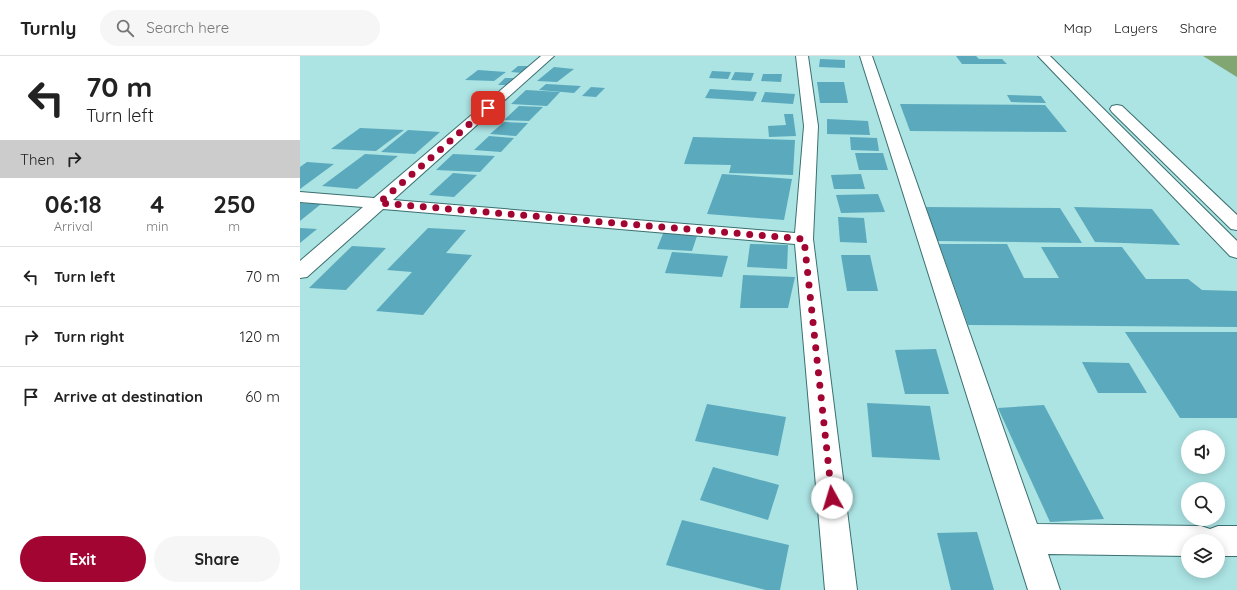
<!DOCTYPE html>
<html lang="en">
<head>
<meta charset="utf-8">
<style>
	body { margin:0; font-family:Quicksand,sans-serif; background:#f6f6f6; color:#222; height:100vh; display:flex; flex-direction:column; font-size:15px; white-space:nowrap }
	* { box-sizing:border-box; margin:0 }
	p { font-size:13px; color:#767676 }
	.icon { flex:none; width:22px; height:22px; fill:none; stroke:currentColor; stroke-width:2; stroke-linecap:round; stroke-linejoin:round }
	.map { position:relative; flex:1; overflow:hidden }
	.details { display:flex; flex-direction:column; background:#fff; width:300px }
	.details>* { flex:none }
	.banner { background:#fff; color:#222; overflow:hidden }
	.controls { position:absolute; left:881px; top:374px; display:grid; gap:8px }
	.controls a { display:grid; place-items:center; width:44px; height:44px; border-radius:50%; background:#fff; box-shadow:0 2px 10px #0003; font-size:20px }
	.pin { position:absolute; display:grid; place-items:center; width:34px; height:34px; color:#fff; margin:-17px; border-radius:8px; box-shadow:0 2px 6px #0006 }
	.me { position:absolute; width:44px; margin:-22px; rotate:354deg; stroke-linejoin:round; filter:drop-shadow(0 0 3px #0008) }
	.turn { display:flex; align-items:center; gap:14px; height:84px; padding:0 20px; font-size:18px }
	.turn .icon { width:52px; height:52px; stroke-width:2.5 }
	.turn b { display:block; font-size:28px; line-height:34px }
	.then { display:flex; align-items:center; height:38px; padding:0 20px; background:#0003; gap:8px; font-size:15px }
	.eta { display:flex; justify-content:space-evenly; align-items:center; height:68px; text-align:center }
	.eta b { font-size:24px; font-weight:700; line-height:28px }
	.cta { display:flex; gap:8px; margin-top:auto; padding:8px 20px }
	.cta a { flex:1; height:46px; border-radius:24px; background:#a30532; color:#fff; font-size:16px; font-weight:700; line-height:46px; text-align:center }
	.cta a+a { background:#f6f6f6; color:#222 }
	ul { padding:0; list-style:none }
	li { display:flex; align-items:center; gap:12px; height:60px; padding:0 20px; border-top:1px solid #e0e0e0 }
	li div { flex:1 }
	li b { display:block; font-size:15px }
	li em { font-style:normal }
	header { display:flex; align-items:center; gap:24px; box-sizing:border-box; height:56px; padding:0 20px; background:#fff; border-bottom:1px solid #e0e0e0 }
	header strong { font-size:19px }
	nav { display:flex; gap:22px; margin-inline-start:auto; font-size:14px }
	.search { width:280px; height:36px; background:#f6f6f6; display:flex; align-items:center; gap:10px; box-sizing:border-box; padding:0 14px; border-radius:22px; color:#767676; font-size:15px }
	main { display:flex; flex:1; min-height:0 }
	.map>svg:first-child { display:block }
</style>
</head>
<body>
<header>
<strong>Turnly</strong>
<div class="search"><svg class="icon" aria-label="search" viewBox="0 0 24 24"><circle cx="10" cy="10" r="6"/><path d="M15 15l6 6"/></svg>Search here</div>
<nav><a>Map</a><a>Layers</a><a>Share</a></nav>
</header>
<main>
<section class="details">
<div class="banner">
<div class="turn"><svg class="icon" aria-label="left" viewBox="0 0 24 24"><path d="M17 20v-9H6M10 6l-5 5 5 5"/></svg><div><b>70 m</b>Turn left</div></div>
<div class="then">Then<svg class="icon" aria-label="right" viewBox="0 0 24 24"><path d="M7 20v-9h11M14 6l5 5-5 5"/></svg></div>
</div>
<div class="eta">
<div><b>06:18</b><p>Arrival</p></div>
<div><b>4</b><p>min</p></div>
<div><b>250</b><p>m</p></div>
</div>
<ul>
<li><svg class="icon" aria-label="left" viewBox="0 0 24 24"><path d="M17 20v-9H6M10 6l-5 5 5 5"/></svg><div><b>Turn left</b></div><em>70 m</em></li>
<li><svg class="icon" aria-label="right" viewBox="0 0 24 24"><path d="M7 20v-9h11M14 6l5 5-5 5"/></svg><div><b>Turn right</b></div><em>120 m</em></li>
<li><svg class="icon" aria-label="arrive" viewBox="0 0 24 24"><path d="M6 21V4h12l-3 4 3 4H6"/></svg><div><b>Arrive at destination</b></div><em>60 m</em></li>
</ul>
<div class="cta"><a>Exit</a><a>Share</a></div>
</section>
<div class="map">
<svg width="937" height="534" viewBox="0 0 937 534">
	<rect width="100%" height="100%" fill="#ace3e3"/>
	<!-- water -->
	<path fill="#82a672" d="M903 0H937V21Z"/>
	<!-- building -->
	<g fill="#5aa9bd">
		<path d="M656 0H676L679 3H702L707 8H662Z"/>
		<path d="M520 3 545 4V12L519 11Z"/>
		<path d="M218 10H229L223 17 211 16Z"/>
		<path d="M254 11 274 13 257 26 237 25Z"/>
		<path d="M178 14 206 16 194 25 165 24Z"/>
		<path d="M412 15 431 16 428 23 409 22Z"/>
		<path d="M435 16 454 17 451 25 431 24Z"/>
		<path d="M463 18H482L481 26 461 25Z"/>
		<path d="M205 22H217L210 29H198Z"/>
		<path d="M517 26H544L548 47H520Z"/>
		<path d="M246 28 281 30 274 37 239 34Z"/>
		<path d="M291 31 305 32 296 41 282 40Z"/>
		<path d="M410 33 457 36 453 45 405 42Z"/>
		<path d="M226 34 260 36 247 50 211 48Z"/>
		<path d="M465 36 495 38 493 48 461 46Z"/>
		<path d="M707 39 741 40 746 47 711 46Z"/>
		<path d="M600 48 745 49 767 76 610 75Z"/>
		<path d="M219 50 243 51 229 65 204 64Z"/>
		<path d="M484 58H493L496 80 469 81 468 70 486 69Z"/>
		<path d="M527 63 568 65 570 79 527 78Z"/>
		<path d="M204 66 228 67 216 80 190 78Z"/>
		<path d="M60 72 104 74 76 95 31 93Z"/>
		<path d="M108 74 140 76 115 98 81 96Z"/>
		<path d="M189 80 214 82 201 96 174 94Z"/>
		<path d="M393 81 495 84 493 119 429 117 431 109 384 108Z"/>
		<path d="M550 81 577 82 579 95 551 94Z"/>
		<path d="M555 97H583L588 114H559Z"/>
		<path d="M65 98 98 100 57 133 22 130Z"/>
		<path d="M153 98 195 100 180 116 136 114Z"/>
		<path d="M7 106 34 108 0 133V111Z"/>
		<path d="M153 117 177 119 154 141 129 139Z"/>
		<path d="M422 118 492 123 484 164 407 158Z"/>
		<path d="M561 118 565 133H534L531 119Z"/>
		<path d="M578 138 585 156 541 157 536 139Z"/>
		<path d="M0 147 21 148 0 165Z"/>
		<path d="M626 151 760 152 782 187 637 185Z"/>
		<path d="M774 151 852 153 880 189 795 186Z"/>
		<path d="M538 161 564 162 567 187 540 186Z"/>
		<path d="M0 172 17 173 0 187Z"/>
		<path d="M128 172 166 174 146 197 172 199 123 259 76 255 112 216 87 214Z"/>
		<path d="M364 175 398 177 392 195 357 193Z"/>
		<path d="M450 188 488 189 487 213 447 211Z"/>
		<path d="M639 188H707L724 222H759L741 191H822L846 223H888L902 234 937 235V271L668 269Z"/>
		<path d="M52 190 86 192 46 234 9 232Z"/>
		<path d="M372 196 428 200 422 221 365 217Z"/>
		<path d="M541 199H570L578 235H547Z"/>
		<path d="M443 219 495 221 488 252H440Z"/>
		<path d="M825 276H937V362H880Z"/>
		<path d="M636 293 649 338H605L595 294Z"/>
		<path d="M782 306 829 307 847 337H798Z"/>
		<path d="M567 347 630 350 640 404 572 401Z"/>
		<path d="M407 348 486 361 478 400 395 385Z"/>
		<path d="M744 349 804 463 750 466 698 352Z"/>
		<path d="M413 411 479 429 468 464 400 444Z"/>
		<path d="M382 464 489 489 480 534H466L366 509Z"/>
		<path d="M677 476 694 534H651L637 477Z"/>
	</g>
	<g fill="none" stroke-linecap="round" stroke-linejoin="round">
		<!-- minor casing -->
		<g stroke="#3b6f70" stroke-width="2">
			<g id="minor">
				<path d="M241 0H254L93 144 495 177 504 70 496 0H508L518 70 513 183 557 534H525L495 188 83 153 7 221 0 222V205L63 151 0 146V136L74 142Z"/>
				<path d="M560 0H572L737 468 901 470 910 473 918 470H937V500H918V485H888V500L748 498 760 534H728Z"/>
				<path d="M738 0H750L937 185V202L930 200Z"/>
				<path d="M817 49 822 50 937 159V174L931 173 812 56 810 53 812 50Z"/>
			</g>
		</g>
		<!-- minor -->
		<use href="#minor" fill="#fff" fill-rule="evenodd"/>
	</g>
	<g fill="none" stroke-linecap="round" stroke-linejoin="round">
		<!-- route -->
		<path stroke="#a30532" stroke-width="7" stroke-dasharray="0 12.6" d="M188 52 79 147 504 183 532 442"/>
	</g>
</svg>
<div class="controls">
<a><svg class="icon" aria-label="sound" viewBox="0 0 24 24"><path d="M4 9h4l5-4v14l-5-4H4zM17 9q2 3 0 6"/></svg></a>
<a><svg class="icon" aria-label="search" viewBox="0 0 24 24"><circle cx="10" cy="10" r="6"/><path d="M15 15l6 6"/></svg></a>
<a><svg class="icon" aria-label="layers" viewBox="0 0 24 24"><path d="M12 4l9 5-9 5-9-5zM3 14l9 5 9-5"/></svg></a>
</div>
<div class="pin" style="left:188px;top:52px;background:#d93025"><svg class="icon" aria-label="arrive" viewBox="0 0 24 24"><path d="M6 21V4h12l-3 4 3 4H6"/></svg></div>
<svg class="me" style="left:532px;top:442px" viewBox="-20 -20 40 40"><circle r="19" fill="#fff"/><path d="M0-13L10 11 0 6-10 11z" fill="#a30532"/></svg>
</div>
</main>
</body>
</html>
